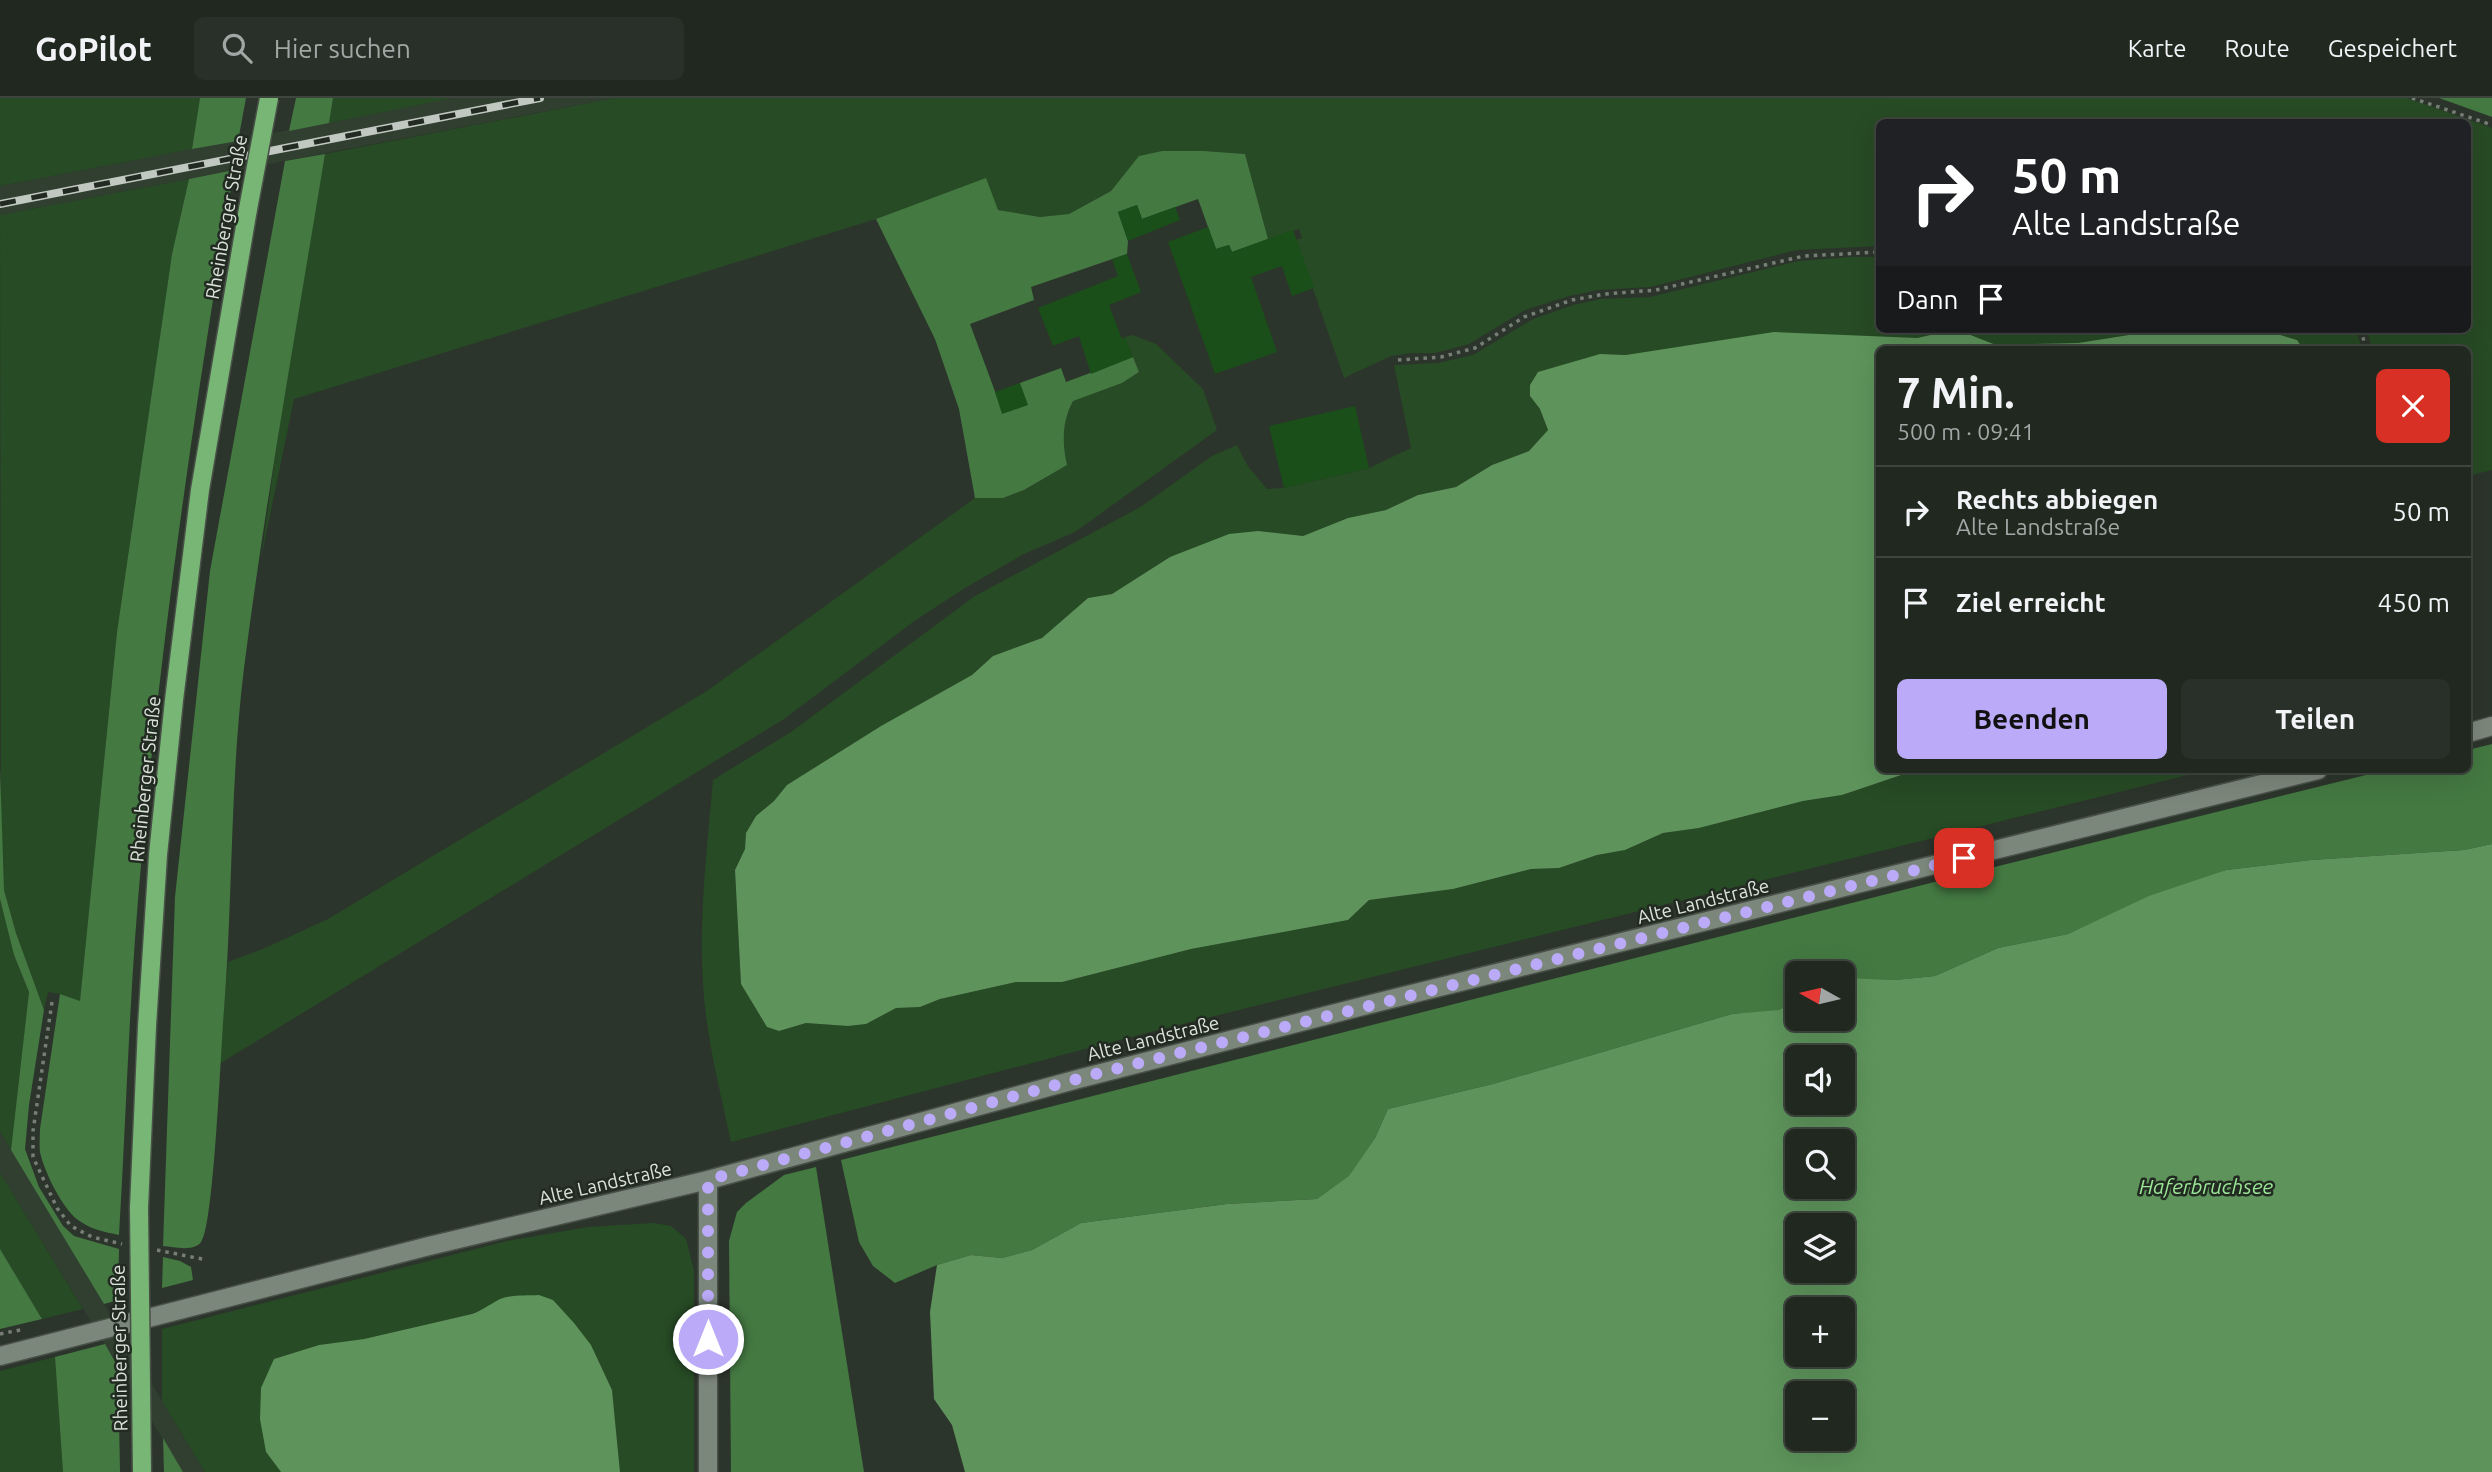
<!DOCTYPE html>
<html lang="de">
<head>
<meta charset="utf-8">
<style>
	body { margin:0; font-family:Ubuntu,sans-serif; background:#293029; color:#f1f3f6; height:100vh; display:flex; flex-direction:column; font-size:26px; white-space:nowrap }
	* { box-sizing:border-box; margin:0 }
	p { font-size:23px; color:#a2a6a5 }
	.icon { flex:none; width:38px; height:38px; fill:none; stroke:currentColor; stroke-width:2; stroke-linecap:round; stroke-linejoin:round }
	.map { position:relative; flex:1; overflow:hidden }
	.details { position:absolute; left:1876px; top:248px; width:595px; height:427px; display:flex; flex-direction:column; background:#212820; border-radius:10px; box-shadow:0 7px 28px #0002,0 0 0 2px #3e443e }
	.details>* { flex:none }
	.guide { position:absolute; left:1876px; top:21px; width:595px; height:214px; border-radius:10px; box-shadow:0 7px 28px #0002,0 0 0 2px #3e443e; background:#202124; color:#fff; overflow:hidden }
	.needle { width:46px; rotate:278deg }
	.fabs { position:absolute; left:1785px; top:863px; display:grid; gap:14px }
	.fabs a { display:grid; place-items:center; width:70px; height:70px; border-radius:10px; background:#212820; box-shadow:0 7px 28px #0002,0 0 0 2px #3e443e; font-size:35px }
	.pin { position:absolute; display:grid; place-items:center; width:60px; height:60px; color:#fff; margin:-30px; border-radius:14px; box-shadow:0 4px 10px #0006 }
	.me { position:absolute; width:77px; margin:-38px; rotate:0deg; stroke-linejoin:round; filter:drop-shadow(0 0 5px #0008) }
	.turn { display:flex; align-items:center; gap:24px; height:147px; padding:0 21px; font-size:32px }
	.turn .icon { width:91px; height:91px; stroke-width:2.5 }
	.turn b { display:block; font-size:49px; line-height:60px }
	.then { display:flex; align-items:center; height:66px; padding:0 21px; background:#0003; gap:14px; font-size:26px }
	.round { display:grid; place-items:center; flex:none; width:74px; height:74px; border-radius:10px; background:#293029 }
	.headline { display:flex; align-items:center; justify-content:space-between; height:119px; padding:0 21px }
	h1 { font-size:42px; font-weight:700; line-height:52px }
	.button { display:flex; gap:14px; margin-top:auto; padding:14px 21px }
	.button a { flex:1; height:80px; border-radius:10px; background:#baaaf7; color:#111; font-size:28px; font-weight:700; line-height:80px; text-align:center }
	.button a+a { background:#293029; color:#f1f3f6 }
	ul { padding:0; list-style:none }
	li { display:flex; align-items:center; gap:21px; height:91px; padding:0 21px; border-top:2px solid #3e443e }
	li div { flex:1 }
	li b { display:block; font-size:26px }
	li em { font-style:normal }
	header { display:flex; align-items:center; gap:42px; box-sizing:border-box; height:98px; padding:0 35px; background:#212820; border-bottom:2px solid #3e443e }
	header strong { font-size:33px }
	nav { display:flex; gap:38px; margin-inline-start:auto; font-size:24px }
	.search { width:490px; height:63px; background:#293029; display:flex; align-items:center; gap:18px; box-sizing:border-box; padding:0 24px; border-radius:10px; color:#a2a6a5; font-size:26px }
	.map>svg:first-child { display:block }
</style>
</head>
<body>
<header>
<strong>GoPilot</strong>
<div class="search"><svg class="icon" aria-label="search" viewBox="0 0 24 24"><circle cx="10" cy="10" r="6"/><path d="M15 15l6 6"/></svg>Hier suchen</div>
<nav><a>Karte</a><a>Route</a><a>Gespeichert</a></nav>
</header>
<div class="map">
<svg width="2492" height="1374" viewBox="0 0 2492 1374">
	<rect width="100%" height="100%" fill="#2c352b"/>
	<!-- built -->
	<g fill="#303f2f">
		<path d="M453 0H615L0 117V88Z"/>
		<path d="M0 1033 162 1303 205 1374H183L0 1075Z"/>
	</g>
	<!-- green -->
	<g fill="#274b25">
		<path d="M0 0H200L192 51 0 88Z"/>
		<path d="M333 0H453L329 25Z"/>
		<path d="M615 0H2407L2492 30V372L2468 378V252H2372L2367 231H2468V24H1880L1879 148 1797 152 1650 189 1598 192 1569 198 1525 212 1469 246 1435 255H1411L1391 258 1344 280 1296 142 1302 140 1299 131 1268 141 1245 56 1204 53H1162L1140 58 1111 93 1069 116 1041 119 998 112 985 81 876 121 294 301 261 461 286 279 325 56Z"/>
		<path d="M189 81 172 156 117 534 80 904 60 896 48 894 44 912 16 835 4 792 1 740 0 117Z"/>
		<path d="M1851 159H1879L1880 231H2167L2078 245 1995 247 1968 236 1945 234 1917 240 1626 257C1578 254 1565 269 1530 298L1540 311 1548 332 1529 353 1492 367 1456 389 1418 397 1386 412 1348 420 1303 438 1258 433 1170 459 1112 496 1088 500 1042 540 993 558 972 577 881 628 787 687 774 703 756 718 746 735 745 751 735 772 741 886 767 929 779 933 806 925 848 928 865 926 896 910 920 909 940 901 1016 884H1062L1191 851 1348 822 1369 802 1453 791 1531 771 1559 770 1597 757 1625 752 1663 735 1699 730 1803 703 1842 697 1916 672H2208L1146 935 731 1044C720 992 706 939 703 886 699 818 707 750 713 682L791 634 975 498 1142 408 1212 358 1237 347 1247 367 1267 391 1284 390 1369 370 1411 350 1394 267 1438 265 1473 257 1533 221 1573 207 1601 201 1650 199 1799 163Z"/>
		<path d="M2216 231H2356L2362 252H2304L2297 242 2270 234Z"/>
		<path d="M1133 237 1156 246 1203 291 1217 332 1075 434 1024 456 965 490 913 524 784 621 219 966 228 864 265 850 328 821 707 593 975 400H1003L1024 392 1067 367C1062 344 1062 324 1073 302L1122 285 1139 274 1125 239Z"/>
		<path d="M0 801 14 857 29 894 11 1052 0 1033Z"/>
		<path d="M0 1075 83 1211 42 1221 0 1151Z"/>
		<path d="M654 1125 671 1128 686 1141 694 1173V1374H620L612 1292 591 1247 498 1202 485 1211 472 1216 364 1241 319 1247 274 1261 266 1354 281 1374H205L162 1303V1231L507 1143 588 1129Z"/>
		<path d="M55 1259 63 1374H0V1273Z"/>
	</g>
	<!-- forest -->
	<g fill="#447942">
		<path d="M200 0H246L238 43 192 51Z"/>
		<path d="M296 0H333L329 25 289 33Z"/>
		<path d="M2439 0H2492V19Z"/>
		<path d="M1162 53H1204L1245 56 1268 141 1232 154 1229 147 1216 151 1198 101 1142 121 1137 107 1118 114 1128 143 1127 156 1031 189 1034 202 970 226 1003 315 1020 285 1061 270 1066 284 1133 259 1139 274 1122 285 1073 303C1062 324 1062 344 1067 367L1024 392 1003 400H975L959 311 935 241 876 121 986 80 998 112 1040 119 1069 116 1111 93 1139 58Z"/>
		<path d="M325 56C297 227 266 398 244 570 230 683 233 798 224 912 221 945 214 1129 201 1144 194 1154 174 1149 163 1148L175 799 210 473 285 63Z"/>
		<path d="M234 72C192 326 154 584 135 841 128 940 125 1039 119 1137 104 1134 90 1131 78 1122 62 1110 44 1073 40 1054 39 1047 40 1039 40 1031L60 896 80 903 117 534 172 156 189 81Z"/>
		<path d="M2492 646V746L2464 752 2311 762 2226 772 2101 821 2068 836 1998 850 1935 878 1895 882 1843 881V875H1797V903L1779 913 1732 916 1493 986 1388 1011 1375 1040 1349 1079 1317 1101 1227 1106 1081 1125 1032 1152 1002 1160 971 1157 937 1167 895 1185 873 1168 859 1144 841 1062 1958 778 2386 672H2468V652Z"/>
		<path d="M0 670 4 792 16 835 44 912 29 1007 25 1051 39 1089 63 1128 74 1138 119 1151 118 1202 104 1206 11 1052 29 894 14 857 0 801Z"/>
		<path d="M816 1069 864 1374H731L729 1143 737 1114 746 1105 784 1077Z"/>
		<path d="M0 1151 42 1221 0 1231Z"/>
		<path d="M163 1159 180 1163 191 1169 193 1182 162 1190Z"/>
		<path d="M105 1246 118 1269 120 1374H63L55 1259Z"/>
		<path d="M163 1340 183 1374H164Z"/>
	</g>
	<!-- water -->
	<g fill="#5e945b" fill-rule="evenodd">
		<path d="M2167 231 2270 234 2297 242 2304 252H1880V672H1916L1842 697 1803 703 1699 730 1663 735 1625 752 1597 757 1559 770 1531 771 1453 791 1369 802 1348 822 1191 851 1062 884H1016L940 901 920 909 896 910 866 926 848 928 806 925 779 933 767 929 741 886 735 772 745 751 746 735 756 718 774 703 787 687 881 628 972 577 993 558 1042 540 1088 500 1112 496 1170 459 1229 436 1258 433 1303 438 1348 420 1386 412 1418 397 1456 389 1492 367 1529 353 1548 332 1540 311 1530 298V287L1538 274 1600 256 1626 257 1774 234 1917 240 1944 234 1968 236 1996 247 2078 245Z"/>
		<path d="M2492 746V1374H965L952 1327 934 1301 930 1214 937 1167 971 1157 1002 1160 1032 1152 1081 1125 1227 1106 1317 1101 1349 1078 1375 1040 1388 1011 1493 986 1732 916 1779 912 1797 903V920H1843V881L1845 880 1895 882 1935 878 1998 850 2068 836 2149 798 2226 772 2311 762 2464 752ZM1797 959H1843V1004H1797ZM1797 1043H1843V1088H1797ZM1797 1127H1843V1172H1797ZM1797 1211H1843V1256H1797ZM1797 1295H1843V1340H1797Z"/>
		<path d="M539 1197 553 1202 574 1225 591 1247 612 1292 620 1374H281L266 1354 260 1321 261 1290 274 1261 319 1247 364 1241 472 1216C481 1213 489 1207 498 1202 510 1196 526 1198 539 1197Z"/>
	</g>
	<!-- building -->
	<g fill="#1a4f19">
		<path d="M1137 107 1142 121 1175 109 1180 122 1128 143 1118 114Z"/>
		<path d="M1208 129 1216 151 1229 147 1232 154 1293 132 1314 190 1292 198 1282 168 1251 179 1277 254 1215 276 1168 144Z"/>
		<path d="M1127 156 1141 194 1109 207 1122 241 1125 239 1133 259 1091 276 1079 238 1053 248 1038 210 1118 178 1112 161Z"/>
		<path d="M1020 285 1028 307 1002 316 995 294Z"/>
		<path d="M1355 308 1369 370 1284 390 1269 328Z"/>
	</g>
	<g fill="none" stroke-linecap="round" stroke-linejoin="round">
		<!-- minor casing -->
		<g stroke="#485047" stroke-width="21">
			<g id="minor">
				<path d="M2468 635 2492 628"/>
				<path d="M0 1258 429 1148 708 1082 1078 981 1379 904 2318 672"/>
				<path d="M708 1374V1082"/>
			</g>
		</g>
		<!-- major casing -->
		<g stroke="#485047" stroke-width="21">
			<path id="major" d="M139 1110 147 928 158 757 174 602 200 392 248 111"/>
		</g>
		<!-- path -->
		<g stroke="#767e75" stroke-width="3.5" stroke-dasharray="3.5 5" stroke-linecap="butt">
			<path d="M2412 0 2492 27"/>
			<path d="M2361 231 2366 252"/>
			<path d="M1398 262 1441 259 1475 250 1524 219 1572 202 1605 196 1656 192 1804 158 1880 154"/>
			<path d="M52 904 33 1033V1059L57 1110 71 1128 92 1139 122 1146"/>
			<path d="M157 1152 207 1162"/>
			<path d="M0 1236 25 1231"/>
		</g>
		<!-- minor -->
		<use href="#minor" stroke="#7c877b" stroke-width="18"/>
		<!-- major -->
		<use href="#major" stroke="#77b674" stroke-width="18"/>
		<!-- rail casing -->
		<g stroke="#c1c8c1" stroke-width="8">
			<path id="rail" d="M0 106 540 0"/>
		</g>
		<!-- rail -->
		<use href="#rail" stroke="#222b21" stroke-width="5" stroke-dasharray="16" stroke-linecap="butt"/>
		<!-- major-bridge casing -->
		<g stroke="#485047" stroke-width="21" stroke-linecap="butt">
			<g id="major-bridge">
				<path d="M248 111 269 0"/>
				<path d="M139 1110 142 1374"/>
			</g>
		</g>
		<!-- major-bridge -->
		<use href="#major-bridge" stroke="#77b674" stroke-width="18"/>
	</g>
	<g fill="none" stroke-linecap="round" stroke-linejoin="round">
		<!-- route -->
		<path stroke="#baaaf7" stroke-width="12" stroke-dasharray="0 21.6" d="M708 1241V1082L1103 974 1964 760"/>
	</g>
	<g text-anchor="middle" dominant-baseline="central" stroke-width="5" stroke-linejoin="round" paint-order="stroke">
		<!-- street labels -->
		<g font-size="19" fill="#dbe2db" stroke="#222b21">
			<text transform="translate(226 119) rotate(-80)">Rheinberger Straße</text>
			<text transform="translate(145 681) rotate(-84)">Rheinberger Straße</text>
			<text transform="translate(1703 803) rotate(-14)">Alte Landstraße</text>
			<text transform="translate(1153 940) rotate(-14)">Alte Landstraße</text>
			<text transform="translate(605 1085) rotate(-13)">Alte Landstraße</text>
			<text transform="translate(119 1250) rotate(-91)">Rheinberger Straße</text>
		</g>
		<!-- water labels -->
		<g font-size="21" font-style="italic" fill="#9be697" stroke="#222b21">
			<text x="2206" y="1088">Haferbruchsee</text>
		</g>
	</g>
</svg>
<div class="fabs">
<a><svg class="needle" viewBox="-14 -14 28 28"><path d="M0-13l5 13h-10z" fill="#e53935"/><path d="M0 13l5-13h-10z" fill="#a2a6a5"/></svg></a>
<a><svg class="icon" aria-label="sound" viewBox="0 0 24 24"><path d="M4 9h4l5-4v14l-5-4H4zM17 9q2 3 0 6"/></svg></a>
<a><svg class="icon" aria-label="search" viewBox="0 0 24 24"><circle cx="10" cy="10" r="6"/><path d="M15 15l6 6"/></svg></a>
<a><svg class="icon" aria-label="layers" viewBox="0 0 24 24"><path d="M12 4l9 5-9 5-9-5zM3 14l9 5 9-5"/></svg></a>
<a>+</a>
<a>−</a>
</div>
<div class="pin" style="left:1964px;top:760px;background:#d93025"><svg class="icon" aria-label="arrive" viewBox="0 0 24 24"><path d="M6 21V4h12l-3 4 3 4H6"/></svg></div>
<svg class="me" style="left:708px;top:1241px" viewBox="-20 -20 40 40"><circle r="17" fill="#baaaf7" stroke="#fff" stroke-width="3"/><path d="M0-11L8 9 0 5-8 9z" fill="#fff"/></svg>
<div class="guide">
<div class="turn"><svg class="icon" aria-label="right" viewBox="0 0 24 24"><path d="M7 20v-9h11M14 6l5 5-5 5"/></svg><div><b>50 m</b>Alte Landstraße</div></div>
<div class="then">Dann<svg class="icon" aria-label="arrive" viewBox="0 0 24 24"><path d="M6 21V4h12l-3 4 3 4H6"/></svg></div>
</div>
<section class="details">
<div class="headline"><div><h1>7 Min.</h1><p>500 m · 09:41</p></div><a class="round" style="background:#d93025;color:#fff"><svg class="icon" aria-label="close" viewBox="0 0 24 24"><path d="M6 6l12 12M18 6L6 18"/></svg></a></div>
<ul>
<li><svg class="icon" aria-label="right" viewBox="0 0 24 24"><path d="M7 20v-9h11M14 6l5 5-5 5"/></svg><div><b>Rechts abbiegen</b><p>Alte Landstraße</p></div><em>50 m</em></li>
<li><svg class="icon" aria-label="arrive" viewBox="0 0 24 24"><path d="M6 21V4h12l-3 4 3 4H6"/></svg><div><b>Ziel erreicht</b></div><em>450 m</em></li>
</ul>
<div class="button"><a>Beenden</a><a>Teilen</a></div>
</section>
</div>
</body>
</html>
